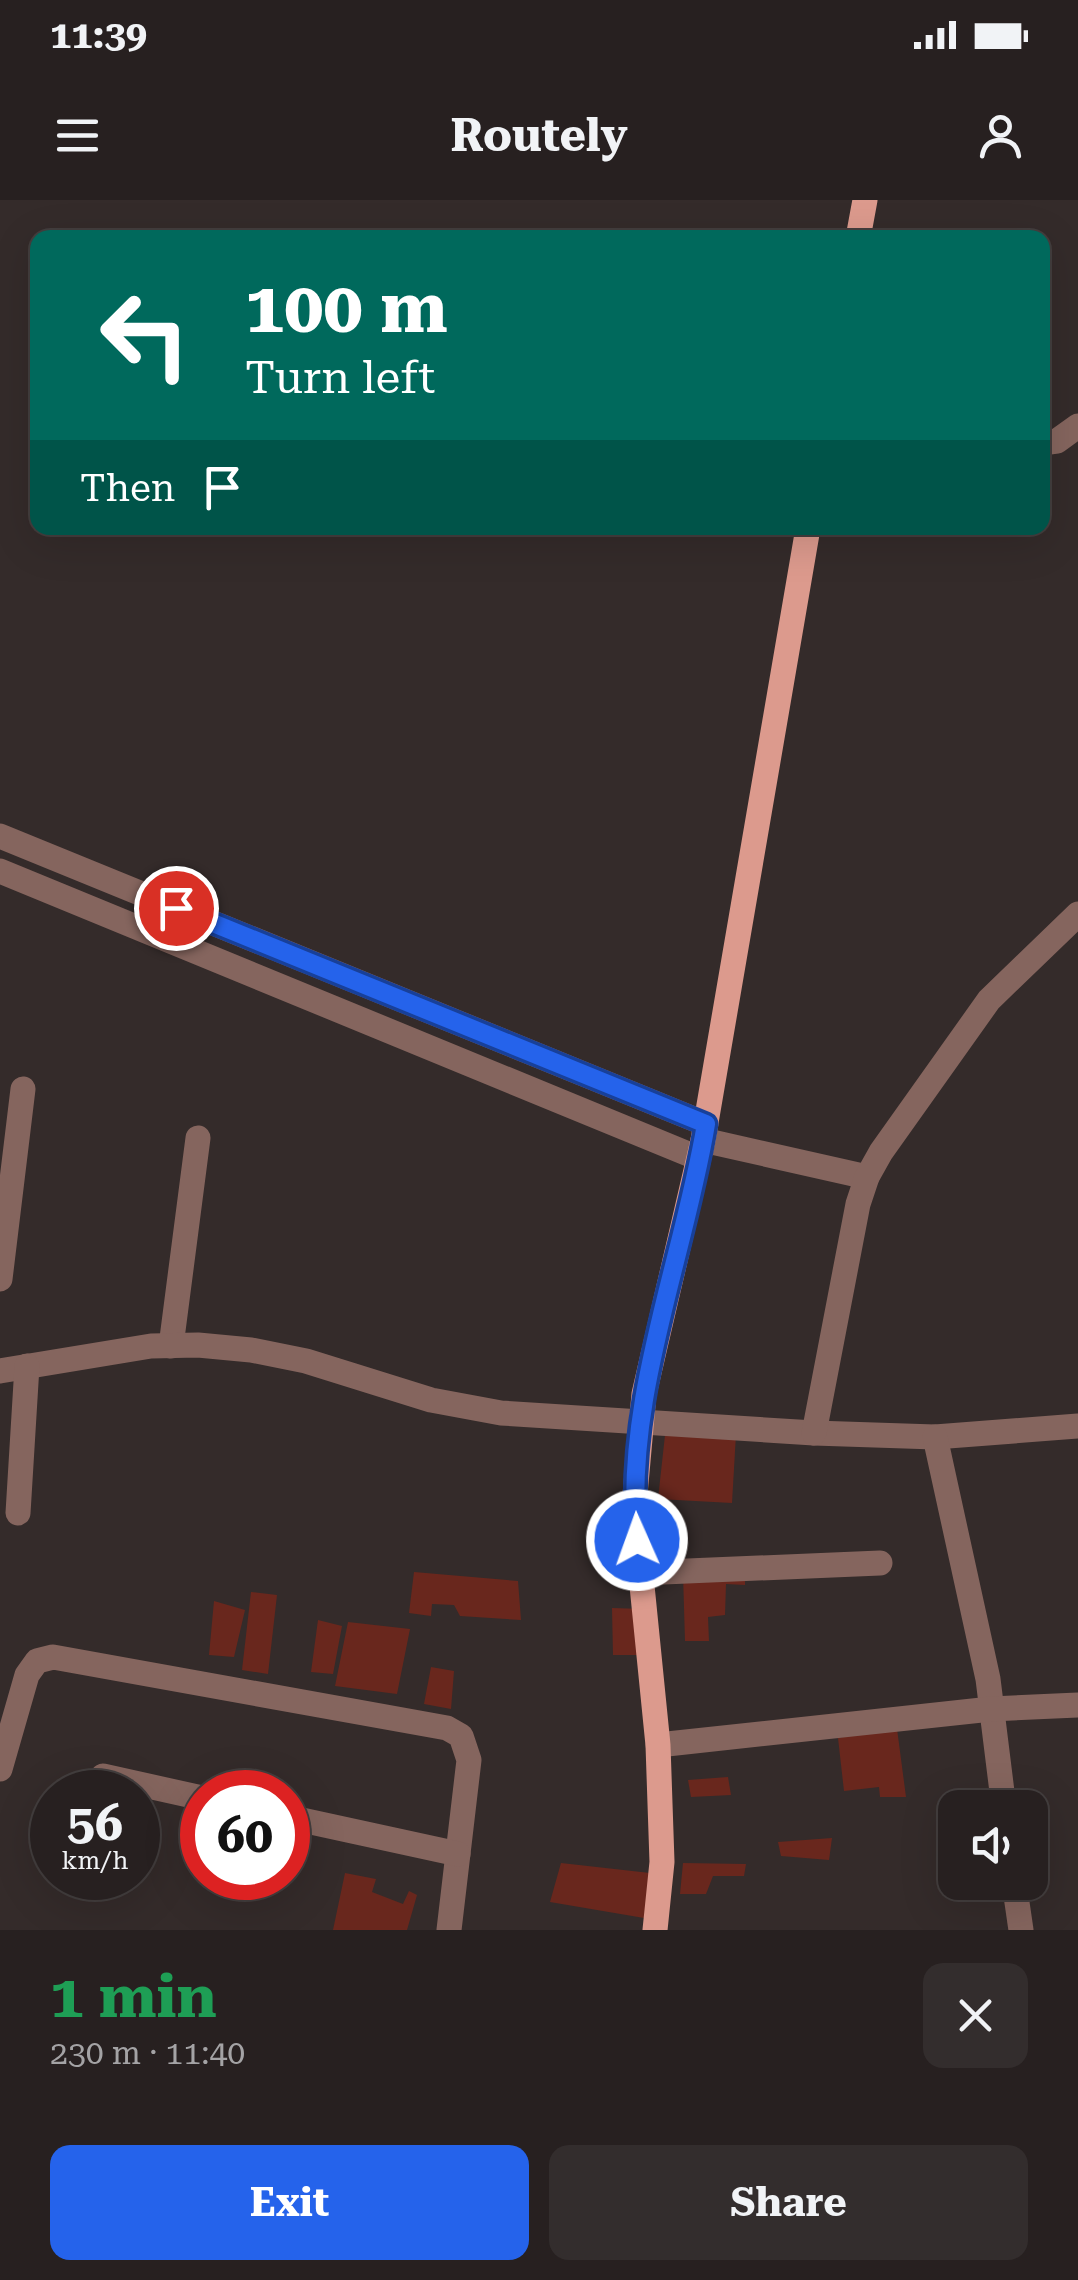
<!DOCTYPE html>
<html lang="en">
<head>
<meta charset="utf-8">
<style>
	body { margin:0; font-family:"Roboto Serif",serif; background:#332d2d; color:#f1f3f6; height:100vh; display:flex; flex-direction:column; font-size:38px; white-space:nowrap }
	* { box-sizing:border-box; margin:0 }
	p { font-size:32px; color:#a4a3a5 }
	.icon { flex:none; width:55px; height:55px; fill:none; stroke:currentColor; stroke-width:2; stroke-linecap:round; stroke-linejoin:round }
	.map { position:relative; height:1730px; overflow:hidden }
	.sheet { display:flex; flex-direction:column; background:#272020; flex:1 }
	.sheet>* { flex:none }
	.hud { position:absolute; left:30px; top:30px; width:1020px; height:305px; border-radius:20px; box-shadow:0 10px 40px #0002,0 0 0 2px #433e3e; background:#00695c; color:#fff; overflow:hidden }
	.tools { position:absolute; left:938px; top:1590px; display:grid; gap:20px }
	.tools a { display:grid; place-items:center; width:110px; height:110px; border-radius:20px; background:#272020; box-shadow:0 10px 40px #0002,0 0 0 2px #433e3e; font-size:50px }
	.speed { position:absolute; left:30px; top:1570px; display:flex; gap:20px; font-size:50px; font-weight:700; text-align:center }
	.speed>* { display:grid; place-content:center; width:130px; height:130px; border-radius:50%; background:#272020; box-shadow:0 10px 40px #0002,0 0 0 2px #433e3e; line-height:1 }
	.speed small { font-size:25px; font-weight:400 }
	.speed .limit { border:15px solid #d22; background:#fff; color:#111 }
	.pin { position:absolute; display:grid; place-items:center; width:85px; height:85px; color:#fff; margin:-42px; border:5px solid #fff; border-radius:50%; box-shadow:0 2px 10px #0007 }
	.me { position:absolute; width:110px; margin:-55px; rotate:358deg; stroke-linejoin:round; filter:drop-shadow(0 0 8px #0008) }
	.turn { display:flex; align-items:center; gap:35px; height:210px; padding:0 50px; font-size:45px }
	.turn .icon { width:130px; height:130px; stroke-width:2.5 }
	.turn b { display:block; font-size:70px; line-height:85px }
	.then { display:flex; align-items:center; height:95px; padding:0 50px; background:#0003; gap:20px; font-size:38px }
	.round { display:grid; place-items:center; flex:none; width:105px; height:105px; border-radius:20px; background:#332d2d }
	.head { display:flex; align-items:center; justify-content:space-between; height:170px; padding:0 50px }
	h1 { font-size:60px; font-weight:700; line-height:75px; color:#1e9e55 }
	.button { display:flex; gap:20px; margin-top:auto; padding:20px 50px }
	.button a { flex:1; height:115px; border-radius:20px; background:#2563eb; color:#fff; font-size:40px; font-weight:700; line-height:115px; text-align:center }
	.button a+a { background:#332d2d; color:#f1f3f6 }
	.status { display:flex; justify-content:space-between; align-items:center; height:70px; padding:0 50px; background:#272020; direction:ltr }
	.status svg { height:28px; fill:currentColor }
	header { display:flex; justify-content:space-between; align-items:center; height:130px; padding:0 50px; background:#272020; font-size:45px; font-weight:700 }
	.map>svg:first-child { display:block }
</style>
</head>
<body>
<div class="status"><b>11:39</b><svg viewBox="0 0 49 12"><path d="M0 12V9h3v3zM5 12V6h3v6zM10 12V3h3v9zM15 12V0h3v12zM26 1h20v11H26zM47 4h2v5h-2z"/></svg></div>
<header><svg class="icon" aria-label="menu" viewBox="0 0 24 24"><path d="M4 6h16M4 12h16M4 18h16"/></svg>Routely<svg class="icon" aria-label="person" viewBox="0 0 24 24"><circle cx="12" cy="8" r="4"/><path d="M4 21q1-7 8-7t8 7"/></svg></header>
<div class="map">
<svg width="1078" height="1730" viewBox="0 0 1078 1730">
	<rect width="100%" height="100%" fill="#342b2a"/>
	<!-- building -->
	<g fill="#69271d">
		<path d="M666 1226 736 1234 732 1303 658 1299Z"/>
		<path d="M745 1369V1385L726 1384 725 1415 708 1417 709 1441H685L683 1374Z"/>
		<path d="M414 1372 518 1381 521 1420 460 1416 454 1405 432 1404 431 1416 409 1413Z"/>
		<path d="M251 1392 277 1395 268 1474 242 1470Z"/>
		<path d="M214 1401 245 1410 234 1457 209 1455Z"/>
		<path d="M612 1408 644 1409V1455H613Z"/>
		<path d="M318 1420 342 1426 333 1474 311 1472Z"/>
		<path d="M348 1422 410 1429 397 1494 335 1486Z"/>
		<path d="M431 1467 454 1471 451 1509 424 1504Z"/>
		<path d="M896 1521 906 1597H880L879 1587 844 1591 838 1538 871 1532Z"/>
		<path d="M728 1577 731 1595 691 1597 688 1580Z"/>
		<path d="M832 1638 829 1660 781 1656 778 1642Z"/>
		<path d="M561 1663 650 1673 644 1718 550 1702Z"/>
		<path d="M683 1663 746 1664 744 1676H713L706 1694H680Z"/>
		<path d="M345 1673 376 1679 372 1692 403 1704 409 1691 417 1695 407 1730H333Z"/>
	</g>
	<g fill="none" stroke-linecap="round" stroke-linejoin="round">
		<!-- minor -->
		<g stroke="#85655e" stroke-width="25">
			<path d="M1042 243 1057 241 1078 226"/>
			<path d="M0 636 706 924"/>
			<path d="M0 671 698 958"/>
			<path d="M703 940 867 977"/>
			<path d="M0 1079 23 889"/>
			<path d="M171 1146 198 938"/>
			<path d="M0 1171 151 1146 198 1145 251 1150 306 1161 431 1200 501 1213 814 1233 935 1237 1078 1226"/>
			<path d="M814 1233 858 1004 867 977 881 952 989 800 1078 714"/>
			<path d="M935 1237 988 1479 1004 1608"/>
			<path d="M18 1313 27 1166"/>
			<path d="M640 1373 880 1363"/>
			<path d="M658 1545 991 1509 1078 1505"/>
			<path d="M0 1569 27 1475 37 1461 53 1457 447 1528 461 1536 469 1560 449 1730"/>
			<path d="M103 1576 202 1598"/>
			<path d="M288 1617 458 1654"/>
			<path d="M1014 1682 1021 1730"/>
		</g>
		<!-- major -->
		<g stroke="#dc9a8d" stroke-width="25">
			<path d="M858 38 865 0"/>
			<path d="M655 1730 662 1662 658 1545 634 1306 644 1194 703 940 808 328"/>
		</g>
	</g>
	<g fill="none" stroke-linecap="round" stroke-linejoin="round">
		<!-- route casing -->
		<g stroke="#184099" stroke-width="25">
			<path id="route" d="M176 708 706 924C683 1062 624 1198 637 1340"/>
		</g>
		<!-- route -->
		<use href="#route" stroke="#2563eb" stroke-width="18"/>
	</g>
</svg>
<div class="tools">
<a><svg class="icon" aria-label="sound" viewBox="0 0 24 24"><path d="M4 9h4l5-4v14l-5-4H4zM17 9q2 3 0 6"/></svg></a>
</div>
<div class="speed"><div>56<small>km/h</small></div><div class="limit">60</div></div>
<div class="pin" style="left:176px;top:708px;background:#d93025"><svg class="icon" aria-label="arrive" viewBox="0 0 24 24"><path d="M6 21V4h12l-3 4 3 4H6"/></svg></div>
<svg class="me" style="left:637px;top:1340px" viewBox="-20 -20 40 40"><circle r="17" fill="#2563eb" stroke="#fff" stroke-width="3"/><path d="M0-11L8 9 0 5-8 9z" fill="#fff"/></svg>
<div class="hud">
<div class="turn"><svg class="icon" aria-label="left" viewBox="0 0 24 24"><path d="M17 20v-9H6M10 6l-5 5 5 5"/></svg><div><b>100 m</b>Turn left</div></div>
<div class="then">Then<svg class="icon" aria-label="arrive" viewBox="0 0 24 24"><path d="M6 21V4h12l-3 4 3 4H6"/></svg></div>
</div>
</div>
<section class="sheet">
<div class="head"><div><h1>1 min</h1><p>230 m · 11:40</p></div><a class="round"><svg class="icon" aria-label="close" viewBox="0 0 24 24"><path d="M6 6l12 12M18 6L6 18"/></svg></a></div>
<div class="button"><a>Exit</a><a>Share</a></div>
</section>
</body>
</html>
